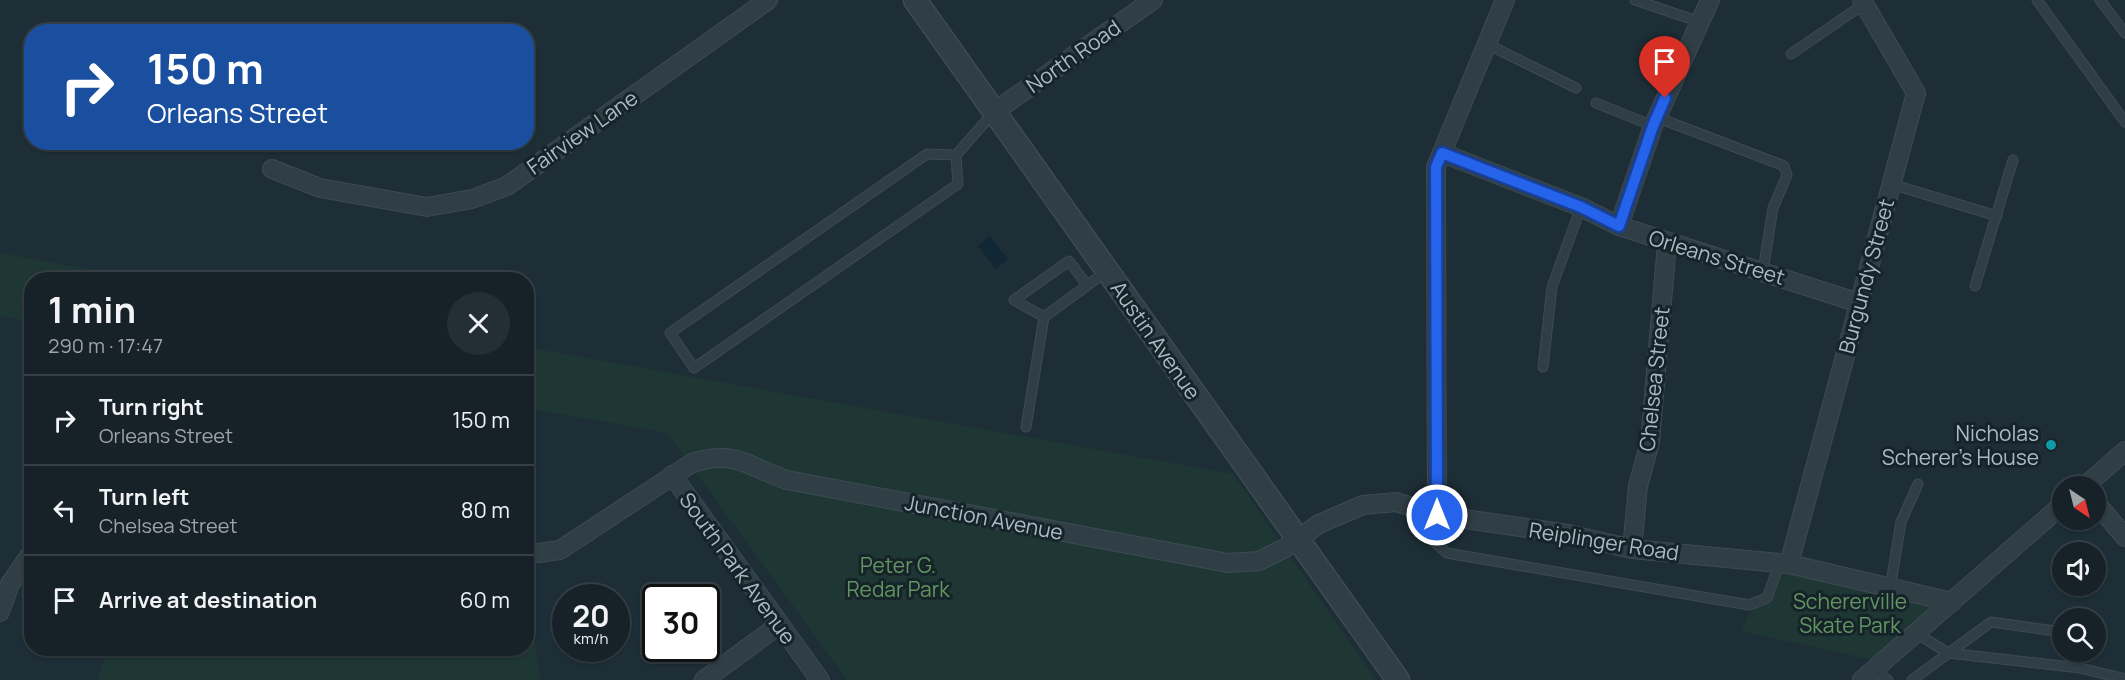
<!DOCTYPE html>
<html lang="en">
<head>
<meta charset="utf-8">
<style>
	body { margin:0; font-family:Manrope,sans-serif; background:#232f34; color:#f1f3f6; height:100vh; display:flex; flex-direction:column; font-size:22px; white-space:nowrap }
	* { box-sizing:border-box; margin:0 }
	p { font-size:20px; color:#9ea4a8 }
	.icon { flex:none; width:33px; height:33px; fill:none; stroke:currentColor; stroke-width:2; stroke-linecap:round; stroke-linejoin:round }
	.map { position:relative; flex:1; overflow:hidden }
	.details { position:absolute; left:24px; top:272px; width:510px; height:384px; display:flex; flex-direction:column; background:#162228; border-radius:24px; box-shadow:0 2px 4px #0004,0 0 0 2px #353f45 }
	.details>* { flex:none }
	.top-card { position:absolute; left:24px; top:24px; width:510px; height:126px; border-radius:24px; box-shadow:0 2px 4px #0004,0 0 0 2px #353f45; background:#1a4fa0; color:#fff; overflow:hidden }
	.needle { width:39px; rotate:145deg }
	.controls { position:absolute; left:2052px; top:476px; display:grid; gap:12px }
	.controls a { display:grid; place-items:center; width:54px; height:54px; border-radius:50%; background:#162228; box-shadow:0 2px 4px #0004,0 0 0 2px #353f45; font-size:30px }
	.speed { position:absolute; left:552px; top:584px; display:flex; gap:12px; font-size:30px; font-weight:700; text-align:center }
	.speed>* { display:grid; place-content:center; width:78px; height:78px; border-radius:50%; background:#162228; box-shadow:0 2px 4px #0004,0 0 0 2px #353f45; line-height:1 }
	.speed small { font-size:15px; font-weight:400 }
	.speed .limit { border:3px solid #111; border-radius:9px; background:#fff; color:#111 }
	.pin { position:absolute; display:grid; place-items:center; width:51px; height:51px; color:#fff; margin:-62px -26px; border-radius:50% 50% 50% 0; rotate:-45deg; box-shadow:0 0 6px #0007 }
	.pin .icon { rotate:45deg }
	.me { position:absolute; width:66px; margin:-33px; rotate:0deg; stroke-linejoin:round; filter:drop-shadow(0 0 4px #0008) }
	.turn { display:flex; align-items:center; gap:21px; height:126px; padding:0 24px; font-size:27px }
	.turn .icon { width:78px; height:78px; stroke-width:2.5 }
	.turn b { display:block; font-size:42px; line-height:51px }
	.round { display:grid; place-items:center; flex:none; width:63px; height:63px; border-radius:32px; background:#232f34 }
	.headline { display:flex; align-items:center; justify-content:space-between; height:102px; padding:0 24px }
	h1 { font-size:36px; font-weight:700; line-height:45px }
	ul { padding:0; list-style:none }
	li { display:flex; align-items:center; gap:18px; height:90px; padding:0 24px; border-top:2px solid #353f45 }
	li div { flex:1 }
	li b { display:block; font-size:22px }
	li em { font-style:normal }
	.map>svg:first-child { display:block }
</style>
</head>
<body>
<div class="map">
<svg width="2125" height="680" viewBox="0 0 2125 680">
	<rect width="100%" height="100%" fill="#1d2e36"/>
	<!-- green -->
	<g fill="#1f3734">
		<path d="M0 253 143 279H32L31 322 0 316Z"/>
		<path d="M526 347 1233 474 1376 680H847L667 433 527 408Z"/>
		<path d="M1780 562 1952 602 1882 662 1740 631Z"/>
		<path d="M527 594 541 680H98L107 648H526Z"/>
	</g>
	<!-- water -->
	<path fill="#112733" d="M990 236 1008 259 996 269 978 246Z"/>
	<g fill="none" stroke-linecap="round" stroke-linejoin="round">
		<!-- service casing -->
		<g stroke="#3d4b53" stroke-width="11">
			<g id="service">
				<path d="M1635 0 1700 22"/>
				<path d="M2037 0 2125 122"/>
				<path d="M2100 0 2125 33"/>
				<path d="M1487 44 1576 88"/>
				<path d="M1791 54 1864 4"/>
				<path d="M1596 103 1653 126"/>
				<path d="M1656 117 1784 166 1787 175 1773 208 1763 271"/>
				<path d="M956 155 927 154 670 333 694 368 958 184 956 155 994 112"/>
				<path d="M1891 184 1997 216"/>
				<path d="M1975 286 2013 160"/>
				<path d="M1044 317 1014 300 1069 261 1087 285"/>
				<path d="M1543 367 1552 287 1581 207"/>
				<path d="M1026 427 1044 317 1107 271"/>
				<path d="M1437 515 1430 527 1431 539 1447 553 1749 605 1767 598 1780 562"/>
				<path d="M1890 589 1901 522 1918 484"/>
				<path d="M1916 633 1948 653 2080 668"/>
				<path d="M2080 651V668L2125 679"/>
				<path d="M1873 670 1888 680"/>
				<path d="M1912 680 1991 622 2062 632"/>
			</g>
		</g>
		<!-- minor casing -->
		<g stroke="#3d4b53" stroke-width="20">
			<g id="minor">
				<path d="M994 112 1153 0"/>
				<path d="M1442 153 1581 207 1619 226 1859 303"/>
				<path d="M272 169 320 188 427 207 472 199 507 186 768 0"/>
				<path d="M1619 226 1653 126 1710 0"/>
				<path d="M672 475 820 680"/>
				<path d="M2085 486 2125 451"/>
				<path d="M2096 503 2125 537"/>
				<path d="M1437 515 1436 167 1505 0"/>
				<path d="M1632 549 1638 486 1650 442 1667 243"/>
				<path d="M526 551 538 553 560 550 692 463C736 449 748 467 787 480L1228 563 1259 561 1285 548 1319 524 1363 505 1396 502 1437 515 1568 534 1632 549 1789 564 1952 602"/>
				<path d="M1789 564 1916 93 1862 0"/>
				<path d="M0 612 10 584 32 552"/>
				<path d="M704 680 779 625"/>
				<path d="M1862 680 2062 505"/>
			</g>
		</g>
		<!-- tertiary casing -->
		<g stroke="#3d4b53" stroke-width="25">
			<path id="tertiary" d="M915 0 1398 680"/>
		</g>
		<!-- service -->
		<use href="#service" stroke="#303f46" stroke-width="9"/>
		<!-- minor -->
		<use href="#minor" stroke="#303f46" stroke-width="18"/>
		<!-- tertiary -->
		<use href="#tertiary" stroke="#303f46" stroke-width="22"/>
	</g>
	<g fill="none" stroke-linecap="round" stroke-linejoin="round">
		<!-- route casing -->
		<g stroke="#184099" stroke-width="15">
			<path id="route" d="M1437 515 1436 167 1442 153 1581 207 1619 226 1653 126 1665 98"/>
		</g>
		<!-- route -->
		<use href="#route" stroke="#2563eb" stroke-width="10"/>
	</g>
	<!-- markers -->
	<circle fill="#0f9aa8" stroke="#16242a" stroke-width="2" cx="2051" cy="445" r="6"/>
	<g text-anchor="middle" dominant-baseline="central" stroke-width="6" stroke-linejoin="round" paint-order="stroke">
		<!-- street labels -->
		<g font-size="21" fill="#aabbc4" stroke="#16242a">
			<text transform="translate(1073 56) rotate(-35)">North Road</text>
			<text transform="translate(582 132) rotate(-35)">Fairview Lane</text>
			<text transform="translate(1717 257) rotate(17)">Orleans Street</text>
			<text transform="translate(1866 276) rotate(-75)">Burgundy Street</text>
			<text transform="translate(1156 340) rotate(55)">Austin Avenue</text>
			<text transform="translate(1654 379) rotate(-84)">Chelsea Street</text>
			<text transform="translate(984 517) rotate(11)">Junction Avenue</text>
			<text transform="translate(1604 541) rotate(9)">Reiplinger Road</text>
			<text transform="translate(738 568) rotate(54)">South Park Avenue</text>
		</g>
		<!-- poi labels -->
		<g font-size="21" fill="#aabbc4" stroke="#16242a" text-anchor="end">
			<text x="2039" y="433">Nicholas<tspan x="2039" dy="24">Scherer's House</tspan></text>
		</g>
		<!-- park labels -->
		<g font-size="21" fill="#629561" stroke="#16242a">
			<text x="898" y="565">Peter G.<tspan x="898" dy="24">Redar Park</tspan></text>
			<text x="1850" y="601">Schererville<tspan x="1850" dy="24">Skate Park</tspan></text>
		</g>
	</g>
</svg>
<div class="controls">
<a><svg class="needle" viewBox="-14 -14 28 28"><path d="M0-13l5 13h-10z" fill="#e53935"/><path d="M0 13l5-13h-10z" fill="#9ea4a8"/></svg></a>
<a><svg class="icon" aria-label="sound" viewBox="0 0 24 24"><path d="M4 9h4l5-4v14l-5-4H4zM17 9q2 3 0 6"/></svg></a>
<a><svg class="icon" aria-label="search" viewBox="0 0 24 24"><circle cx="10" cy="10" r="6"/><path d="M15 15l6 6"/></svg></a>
</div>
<div class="speed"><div>20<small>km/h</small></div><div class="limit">30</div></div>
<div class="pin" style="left:1665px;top:98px;background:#d93025"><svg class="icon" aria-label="arrive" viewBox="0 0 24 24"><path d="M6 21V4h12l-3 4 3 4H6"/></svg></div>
<svg class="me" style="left:1437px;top:515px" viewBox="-20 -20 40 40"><circle r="17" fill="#2563eb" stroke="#fff" stroke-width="3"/><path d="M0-11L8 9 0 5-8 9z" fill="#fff"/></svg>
<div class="top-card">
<div class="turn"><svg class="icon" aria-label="right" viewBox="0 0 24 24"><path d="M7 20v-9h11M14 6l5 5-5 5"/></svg><div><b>150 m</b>Orleans Street</div></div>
</div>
<section class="details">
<div class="headline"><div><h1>1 min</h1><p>290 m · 17:47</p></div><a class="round"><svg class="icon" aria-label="close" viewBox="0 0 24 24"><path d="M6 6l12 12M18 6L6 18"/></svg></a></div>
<ul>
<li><svg class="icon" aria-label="right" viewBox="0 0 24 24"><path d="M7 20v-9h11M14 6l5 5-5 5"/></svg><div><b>Turn right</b><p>Orleans Street</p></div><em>150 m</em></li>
<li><svg class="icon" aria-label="left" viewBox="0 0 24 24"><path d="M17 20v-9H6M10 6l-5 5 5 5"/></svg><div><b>Turn left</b><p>Chelsea Street</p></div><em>80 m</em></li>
<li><svg class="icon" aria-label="arrive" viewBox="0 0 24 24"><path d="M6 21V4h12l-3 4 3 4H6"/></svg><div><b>Arrive at destination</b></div><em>60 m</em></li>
</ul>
</section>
</div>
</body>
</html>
